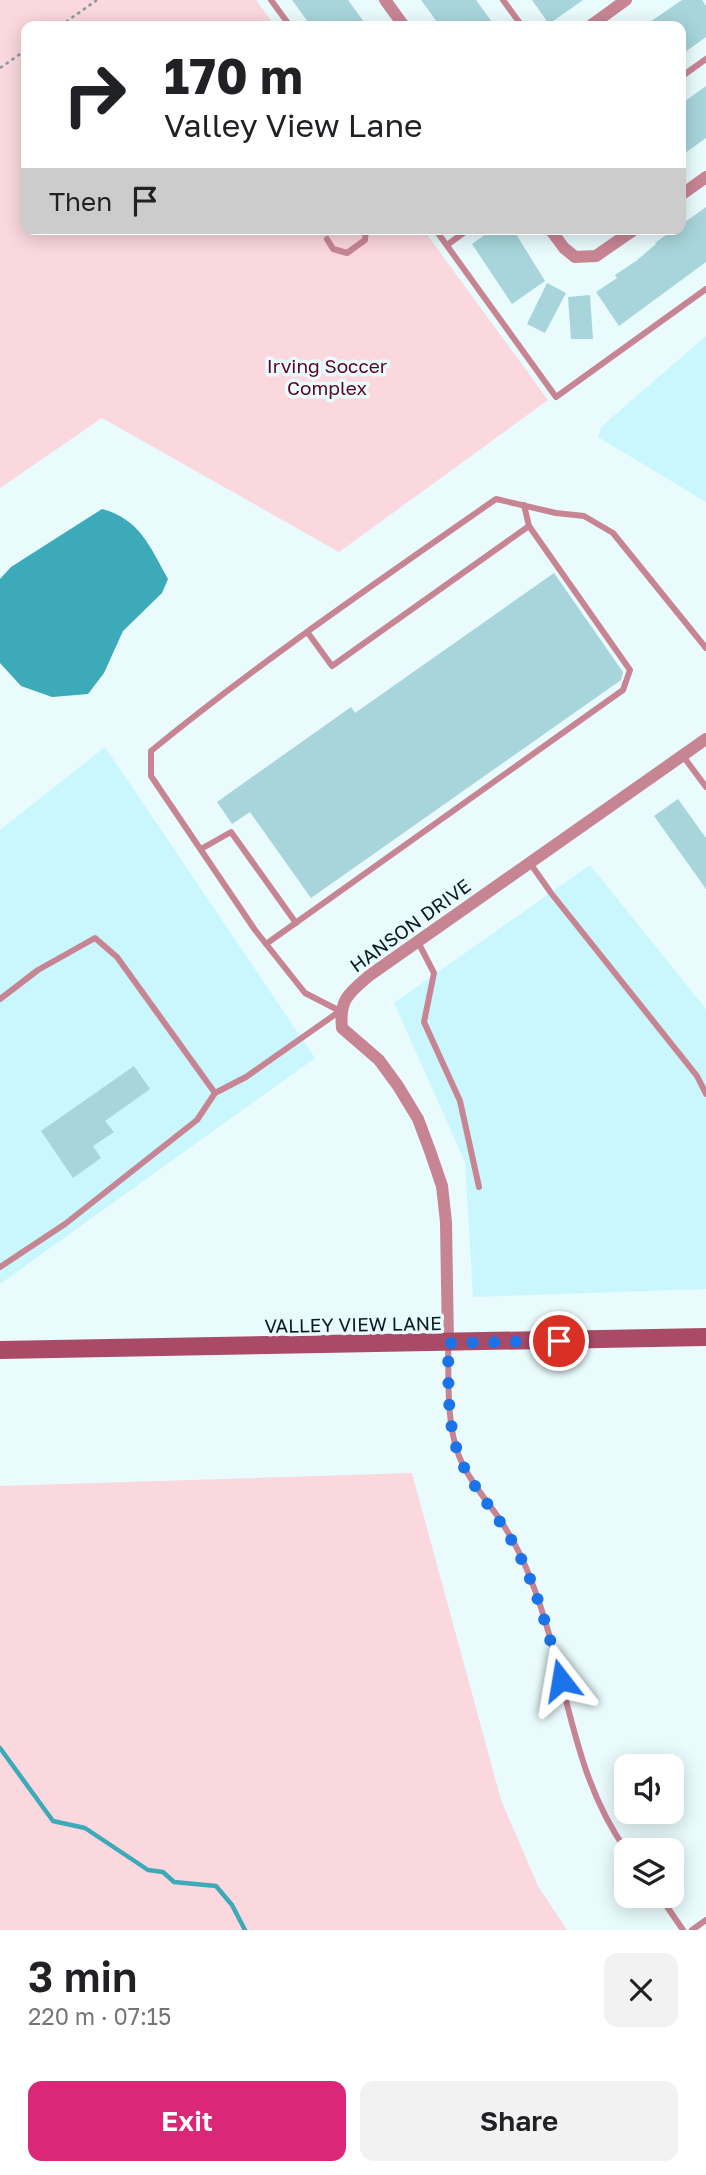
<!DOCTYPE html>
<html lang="en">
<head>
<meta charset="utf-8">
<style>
	body { margin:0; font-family:"Golos Text",sans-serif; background:#f2f2f2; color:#202124; height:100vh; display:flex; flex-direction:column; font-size:26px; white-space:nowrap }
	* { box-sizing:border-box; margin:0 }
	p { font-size:23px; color:#757577 }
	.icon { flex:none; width:38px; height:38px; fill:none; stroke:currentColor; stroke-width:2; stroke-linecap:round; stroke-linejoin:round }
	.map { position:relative; height:1930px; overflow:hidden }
	.panel { display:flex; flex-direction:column; background:#fff; flex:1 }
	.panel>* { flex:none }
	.guide { position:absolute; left:21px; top:21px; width:665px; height:214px; border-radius:14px; box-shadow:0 4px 18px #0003; background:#fff; color:#202124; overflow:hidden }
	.tools { position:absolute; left:614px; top:1754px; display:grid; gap:14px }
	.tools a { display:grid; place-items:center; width:70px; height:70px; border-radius:14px; background:#fff; box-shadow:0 4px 18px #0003; font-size:35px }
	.pin { position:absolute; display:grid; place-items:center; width:60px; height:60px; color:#fff; margin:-30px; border:4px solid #fff; border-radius:50%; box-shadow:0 2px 7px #0007 }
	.me { position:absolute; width:77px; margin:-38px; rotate:346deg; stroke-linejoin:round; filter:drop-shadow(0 0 5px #0008) }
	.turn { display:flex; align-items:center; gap:24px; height:147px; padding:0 28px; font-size:32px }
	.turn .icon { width:91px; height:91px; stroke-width:2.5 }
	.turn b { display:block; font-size:49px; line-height:60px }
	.then { display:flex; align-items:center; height:66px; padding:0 28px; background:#0003; gap:14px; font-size:26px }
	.round { display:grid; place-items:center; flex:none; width:74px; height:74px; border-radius:14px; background:#f2f2f2 }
	.headline { display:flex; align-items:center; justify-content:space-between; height:119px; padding:0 28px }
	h1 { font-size:42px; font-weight:600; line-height:52px }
	.primary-button { display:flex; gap:14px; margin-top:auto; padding:14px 28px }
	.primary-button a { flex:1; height:80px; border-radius:14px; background:#db2777; color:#fff; font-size:28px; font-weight:600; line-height:80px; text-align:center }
	.primary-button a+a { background:#f2f2f2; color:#202124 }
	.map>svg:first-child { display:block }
</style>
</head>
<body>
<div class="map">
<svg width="706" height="1930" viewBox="0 0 706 1930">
	<rect width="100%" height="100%" fill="#e9fbfd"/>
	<!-- built -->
	<g fill="#caf7fd">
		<path d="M706 336V502L598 437 601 427Z"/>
		<path d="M105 747 315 1058 0 1284V830Z"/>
		<path d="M590 865 706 1009V1289L473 1297 465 1162 394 1003Z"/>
	</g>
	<!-- green -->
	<g fill="#fbd7de">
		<path d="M0 0H256L275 26H26V229H423L548 400 339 552 102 418 0 488Z"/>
		<path d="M412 1473 501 1800 538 1886 567 1930H0V1486Z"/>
	</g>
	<!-- water -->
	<path fill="#3caab8" d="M102 509C140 519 150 547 168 579L162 593 123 631 104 673 88 694 52 697 21 686 0 663V579L11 567Z"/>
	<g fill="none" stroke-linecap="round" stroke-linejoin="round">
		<!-- stream -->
		<path stroke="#3caab8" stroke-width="4.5" d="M0 1748 53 1821 85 1828 148 1870 163 1872 174 1882 216 1886 232 1905 245 1930"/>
	</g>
	<!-- building -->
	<g fill="#a7d5db">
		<path d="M292 0H348L367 26H311Z"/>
		<path d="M421 0H476L495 26H440Z"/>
		<path d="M532 0H583L549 24Z"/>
		<path d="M682 0H702L706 6V37L681 55V26H644Z"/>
		<path d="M706 86V138L681 156V104Z"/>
		<path d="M706 207V262L619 326 596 292 617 278 615 275 636 261 656 244 655 243 673 230 681 229V225Z"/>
		<path d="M493 229H513L545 281 512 304 472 244Z"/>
		<path d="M547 283 566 293 545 333 527 324Z"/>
		<path d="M590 295 593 339H571L568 297Z"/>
		<path d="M554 573 623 672 621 680 311 898 250 812 232 824 217 802 351 707 355 713Z"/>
		<path d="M678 799 706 838V889L654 816Z"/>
		<path d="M134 1066 150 1089 105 1121 114 1132 93 1146 101 1158 73 1178 41 1131Z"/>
	</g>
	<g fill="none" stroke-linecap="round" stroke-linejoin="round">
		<!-- path -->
		<g stroke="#889a9c" stroke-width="2.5" stroke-dasharray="3.5 3.5" stroke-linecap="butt">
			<path d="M60 26 97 0"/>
			<path d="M0 68 26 50"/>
		</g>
		<!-- service -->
		<g stroke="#c78594" stroke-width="6">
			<path d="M271 0 290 26"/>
			<path d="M503 0 522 26"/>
			<path d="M681 77 706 59"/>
			<path d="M435 229 556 397 706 289"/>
			<path d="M327 239 333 249 347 253 365 240 366 229"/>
			<path d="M447 245 469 229"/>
			<path d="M308 633 332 666 529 526"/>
			<path d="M683 756 706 787"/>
			<path d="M201 849 231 832 296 923"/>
			<path d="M530 863 551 893 697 1076 706 1094"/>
			<path d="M418 942 434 973 424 1022 460 1101 479 1187"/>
			<path d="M266 944 623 690 630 670 529 526 524 505"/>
			<path d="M0 999 38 970 95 938 117 957 215 1093 197 1120 65 1224 0 1267"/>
			<path d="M215 1093 246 1077 340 1011 305 993 255 930 151 776V751C261 661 380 580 496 499L556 513 584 516 613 533 706 648"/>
			<path d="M448 1345C449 1380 446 1423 459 1456 468 1478 483 1496 496 1514 510 1534 523 1558 531 1580 567 1670 569 1770 626 1850"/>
			<path d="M659 1895 683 1930"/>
			<path d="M692 1930 706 1920"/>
		</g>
		<!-- minor -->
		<g stroke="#c78594" stroke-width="12">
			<path d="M385 0 404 26"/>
			<path d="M590 26 626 0"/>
			<path d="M681 195 706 177"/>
			<path d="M550 229 564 248 575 257 596 256 635 229"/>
			<path d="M448 1343 446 1222 442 1186 430 1151 418 1119 398 1086 379 1060 342 1028C339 999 349 993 370 975L706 739"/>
		</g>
		<!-- secondary -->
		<path stroke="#a94b66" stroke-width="18" d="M0 1350 706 1337"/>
	</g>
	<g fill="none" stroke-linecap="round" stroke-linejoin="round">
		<!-- route -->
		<path stroke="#1a73e8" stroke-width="12" stroke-dasharray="0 21.6" d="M559 1341 448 1343C449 1379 446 1421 459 1456 471 1487 497 1513 513 1543 537 1586 548 1632 561 1680"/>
	</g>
	<g text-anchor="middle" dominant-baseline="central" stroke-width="7" stroke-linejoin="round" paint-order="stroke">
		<!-- park labels -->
		<g font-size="19" fill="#5b0026" stroke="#e9fbfd">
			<text x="327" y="365">Irving Soccer<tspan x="327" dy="22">Complex</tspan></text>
		</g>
		<!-- street labels -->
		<g font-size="19" fill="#0a1c1f" stroke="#e9fbfd">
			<text transform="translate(410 925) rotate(-36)">HANSON DRIVE</text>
			<text transform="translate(353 1324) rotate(-1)">VALLEY VIEW LANE</text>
		</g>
	</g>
</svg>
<div class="tools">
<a><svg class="icon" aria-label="sound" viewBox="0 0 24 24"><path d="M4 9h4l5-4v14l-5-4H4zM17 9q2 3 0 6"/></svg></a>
<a><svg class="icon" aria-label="layers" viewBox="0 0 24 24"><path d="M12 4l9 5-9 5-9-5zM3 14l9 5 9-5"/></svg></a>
</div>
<div class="pin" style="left:559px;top:1341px;background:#d93025"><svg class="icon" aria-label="arrive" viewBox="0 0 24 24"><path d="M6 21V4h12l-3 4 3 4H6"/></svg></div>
<svg class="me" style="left:561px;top:1680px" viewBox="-20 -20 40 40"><path d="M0-17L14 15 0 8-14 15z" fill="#1a73e8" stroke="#fff" stroke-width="4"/></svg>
<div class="guide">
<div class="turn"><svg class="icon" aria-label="right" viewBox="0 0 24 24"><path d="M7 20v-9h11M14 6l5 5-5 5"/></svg><div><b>170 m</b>Valley View Lane</div></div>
<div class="then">Then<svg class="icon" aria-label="arrive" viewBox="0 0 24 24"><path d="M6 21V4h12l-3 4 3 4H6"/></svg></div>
</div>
</div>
<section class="panel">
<div class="headline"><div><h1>3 min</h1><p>220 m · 07:15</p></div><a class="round"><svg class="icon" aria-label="close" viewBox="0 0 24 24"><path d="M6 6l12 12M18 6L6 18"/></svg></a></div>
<div class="primary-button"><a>Exit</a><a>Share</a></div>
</section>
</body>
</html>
